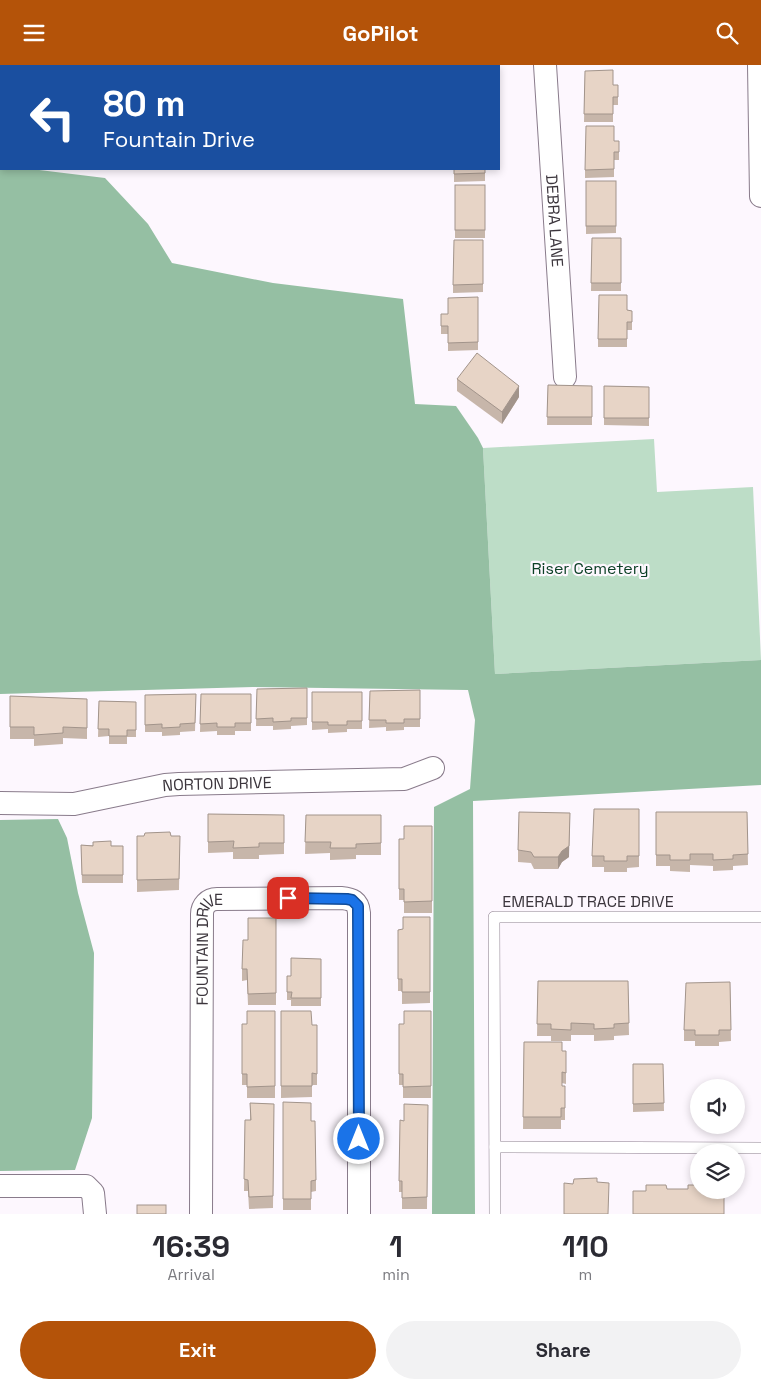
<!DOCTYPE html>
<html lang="en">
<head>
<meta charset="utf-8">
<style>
	body { margin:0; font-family:"Space Grotesk",sans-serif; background:#f2f2f3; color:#2b2b33; height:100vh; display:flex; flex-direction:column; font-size:19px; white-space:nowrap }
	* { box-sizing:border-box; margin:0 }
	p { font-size:16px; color:#7c7c81 }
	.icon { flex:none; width:28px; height:28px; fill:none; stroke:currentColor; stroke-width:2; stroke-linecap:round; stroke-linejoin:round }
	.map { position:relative; height:1149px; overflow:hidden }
	.sheet { display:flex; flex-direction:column; background:#fff; flex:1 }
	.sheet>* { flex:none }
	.banner { position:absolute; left:0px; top:0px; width:500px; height:105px; box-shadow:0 2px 8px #0003; background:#1a4fa0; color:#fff; overflow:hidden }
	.controls { position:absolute; left:690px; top:1014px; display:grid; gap:10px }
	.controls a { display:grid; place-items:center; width:55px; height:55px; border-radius:50%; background:#fff; box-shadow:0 2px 8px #0003; font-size:25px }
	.pin { position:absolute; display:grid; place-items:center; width:42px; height:42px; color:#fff; margin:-21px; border-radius:10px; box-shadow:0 2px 8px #0006 }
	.me { position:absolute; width:55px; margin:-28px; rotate:0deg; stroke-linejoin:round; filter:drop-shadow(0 0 4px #0008) }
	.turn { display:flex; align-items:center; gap:18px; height:105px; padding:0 20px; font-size:22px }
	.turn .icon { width:65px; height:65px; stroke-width:2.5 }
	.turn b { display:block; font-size:35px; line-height:42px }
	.eta { display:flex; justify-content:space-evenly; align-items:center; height:85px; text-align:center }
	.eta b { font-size:30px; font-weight:600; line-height:35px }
	.primary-button { display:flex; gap:10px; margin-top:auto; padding:10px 20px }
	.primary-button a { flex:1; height:58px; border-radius:30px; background:#b45309; color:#fff; font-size:20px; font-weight:600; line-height:58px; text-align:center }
	.primary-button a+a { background:#f2f2f3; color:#2b2b33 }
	header { display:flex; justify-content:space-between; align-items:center; height:65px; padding:0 20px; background:#b45309; color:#fff; font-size:22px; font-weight:600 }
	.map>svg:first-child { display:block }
</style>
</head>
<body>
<header><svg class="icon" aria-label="menu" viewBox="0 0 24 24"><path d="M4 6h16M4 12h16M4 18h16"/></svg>GoPilot<svg class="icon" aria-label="search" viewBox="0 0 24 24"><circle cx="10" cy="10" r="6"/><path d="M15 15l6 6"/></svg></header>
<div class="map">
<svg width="761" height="1149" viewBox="0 0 761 1149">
	<rect width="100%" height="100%" fill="#fdf7fe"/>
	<!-- green -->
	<path fill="#bdddc7" d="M654 374 657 427 753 422 761 595 495 609 483 383Z"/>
	<!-- forest -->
	<g fill="#95bfa3">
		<path d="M0 63 1 104H31L105 113 148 159 172 198 273 218 403 234 415 339 456 341 478 373 483 383 495 609 761 595V720L473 736 475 1149H432L434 742 470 724 475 655 468 625 253 622 0 629Z"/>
		<path d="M58 754 67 773 78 828 94 888 92 1053 75 1105 0 1106V755Z"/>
	</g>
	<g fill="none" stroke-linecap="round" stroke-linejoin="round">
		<!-- service casing -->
		<g stroke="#897b8b" stroke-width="12">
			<g id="service">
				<path d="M495 1082 761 1083"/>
				<path d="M495 1149 494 852H761"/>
			</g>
		</g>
		<!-- minor casing -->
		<g stroke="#897b8b" stroke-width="24">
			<g id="minor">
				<path id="s1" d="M545 0 565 312"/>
				<path d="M759 0 761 131"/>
				<path id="s2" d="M0 738 74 739 165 720 179 719 404 714 433 703"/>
				<path d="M0 1121H86L93 1128 95 1149"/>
				<path id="s3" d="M201 1149 202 849C202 841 208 834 217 834L341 833C352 834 358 836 359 848V1149"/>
			</g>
		</g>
		<!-- service -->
		<use href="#service" stroke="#fff" stroke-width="11"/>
		<!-- minor -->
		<use href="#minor" stroke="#fff" stroke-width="22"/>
	</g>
	<!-- wall -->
	<g fill="#c7b6aa">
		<rect x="453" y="0" width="31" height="1"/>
		<path d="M585 6 613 20H618V40H613V57H584Z"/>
		<path d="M614 76H619V95H614V112L585 113V105Z"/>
		<path d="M454 104H485V116L454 117Z"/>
		<path d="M586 116H616V168L586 169Z"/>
		<rect x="455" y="120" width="30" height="53"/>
		<path d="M592 173H621V226H591Z"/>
		<path d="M483 175V227L453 228V220Z"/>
		<path d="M478 232V285L448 286V269H441V249H448Z"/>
		<path d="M627 245 632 246V265H627V282H598V274Z"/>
		<path d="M457 314 519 332 502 359 457 326Z"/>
		<path d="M548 320 592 321V360H547Z"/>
		<path d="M604 321 649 322V361L604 360Z"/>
		<path d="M307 623V660L291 661V664L273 665V661H256L257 624Z"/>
		<path d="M420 625V662H404V665L386 666V662L369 663 370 626Z"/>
		<path d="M312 627H362V664H347V667L328 668V664L312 665Z"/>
		<path d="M196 629 195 666 180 667V670L162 671V667H145V630Z"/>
		<path d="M201 629H251V666H235V670H217V666L200 667Z"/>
		<path d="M10 631 87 634V674L63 673V679L34 681V674H10Z"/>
		<path d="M99 636 136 637V672H127V679H109V671L98 672Z"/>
		<path d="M639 744V802L627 803V807H604V802H592V791Z"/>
		<path d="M656 747H747L748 800 733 801V805L713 806V801L690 800V807L670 806V801H656Z"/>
		<path d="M208 749 284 750V789L259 790V794H233V787L208 788Z"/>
		<path d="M306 750H381V790H356V794L330 795V788L305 789Z"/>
		<path d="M432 761V848H404V835H399V774H404Z"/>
		<path d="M137 771H180L179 825 137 827Z"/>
		<path d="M81 780 123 781V818H82Z"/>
		<path d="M518 785 569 792 562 797 558 804H534L531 798 518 797Z"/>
		<path d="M430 852V938L402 939V926H398V865L403 864Z"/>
		<path d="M276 853V940H248L247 915 242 916V904L248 875Z"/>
		<path d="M321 894V941H291V935H287V911H291Z"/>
		<path d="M538 916H628L629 970 614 971V975L594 976V970H571V976H551V971H537Z"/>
		<path d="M730 917 731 976 719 977V981H695V976H684V965Z"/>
		<path d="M275 946V1033H247V1020H242V959H247Z"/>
		<path d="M281 946 312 960H317V1020H312V1032L281 1033Z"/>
		<path d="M431 946V1033H403V1020H399V959H404Z"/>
		<path d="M524 977 562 986H566V1019L562 1018V1021H565V1055H561V1064H523Z"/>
		<path d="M633 999H663L664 1046 633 1047Z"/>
		<path d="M283 1037 311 1056 316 1115V1126L311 1127V1145H283Z"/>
		<path d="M250 1038 274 1039 273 1143 249 1144 248 1126H244L245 1055H250Z"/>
		<path d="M428 1040 427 1144H402V1127H399V1116L404 1056Z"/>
	</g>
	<!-- shaded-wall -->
	<g fill="#a2948b">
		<path d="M519 321V332L502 359V347Z"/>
		<path d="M570 748 569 792 562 797 558 804V792Z"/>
	</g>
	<!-- building -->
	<g fill="#e7d4c6" stroke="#a2948b">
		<path d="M613 5V20H618V32H613V49H584L585 6Z"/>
		<path d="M586 61H614V76H619V87H614V104L585 105Z"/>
		<path d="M454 104H485V108L454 109Z"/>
		<rect x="586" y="116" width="30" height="45"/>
		<rect x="455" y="120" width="30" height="45"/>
		<path d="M592 173H621V218H591Z"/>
		<path d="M454 175H483V219L453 220Z"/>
		<path d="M599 230H627V245L632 246V257H627V274H598Z"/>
		<path d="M478 232V277L448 278V261H441V249H448V233Z"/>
		<path d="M477 288 519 321 502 347 457 314Z"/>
		<path d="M548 320 592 321V352H547Z"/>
		<path d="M604 321 649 322V353H604Z"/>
		<path d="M307 623V653H291V656L273 657V653L256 654 257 624Z"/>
		<path d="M420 625V654H404V658H386V655H369L370 626Z"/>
		<path d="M312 627H362V656H347V660H328V657H312Z"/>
		<path d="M196 629 195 658 180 659V662L162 663V659L145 660V630Z"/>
		<path d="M201 629H251V658H235V662H217V658L200 659Z"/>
		<path d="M10 631 87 634V663L63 662V668L34 670V662H10Z"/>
		<path d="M99 636 136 637V665H127V671H109V664H98Z"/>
		<path d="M594 744H639V791H627V796H604V791H592Z"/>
		<path d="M519 747 570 748 569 781 562 786 558 792H534L531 787 518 785Z"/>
		<path d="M656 747H747L748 789 733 790V794L713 795V789H690V795H670V790H656Z"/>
		<path d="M208 749 284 750V778H259V782L233 783 234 776 208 777Z"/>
		<path d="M306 750H381V778L356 779V783H330L331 777H305Z"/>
		<path d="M404 761H432V836L404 837V824H399V774H404Z"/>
		<path d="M170 767 171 771H180L179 814 137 815V771H144L145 768Z"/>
		<path d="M111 776V781H123V810H82L81 780 93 781V777Z"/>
		<path d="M403 852H430V927H402V914H398V865L403 864Z"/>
		<path d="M248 853H276V928L248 929 247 904H242L243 875H248Z"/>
		<path d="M291 893 321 894V933H291L292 927H287V911H291Z"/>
		<path d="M538 916H628L629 958 614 959V963L594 964V959L571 958V965L551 964V959H537Z"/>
		<path d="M730 917 731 965H719V970H695V965H684L686 918Z"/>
		<path d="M247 946H275V1021L247 1022V1009H242V959H247Z"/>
		<path d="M281 946H311L312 960H317V1009L312 1008V1021H281Z"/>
		<path d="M404 946H431V1021L403 1022V1009H399V959H404Z"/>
		<path d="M524 977H562V986H566V1008L562 1007V1021H565V1043H561V1052H523Z"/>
		<path d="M633 999H663L664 1038 633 1039Z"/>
		<path d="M283 1037 311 1038V1056H315L316 1115 311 1116V1134H283Z"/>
		<path d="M250 1038 274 1039 273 1131 249 1132 248 1115 244 1114 245 1055H251Z"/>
		<path d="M404 1039 428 1040 427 1132 402 1133V1116H399L400 1055 404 1056Z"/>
		<path d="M597 1113V1117L609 1118 608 1149H564V1118L573 1119 574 1114Z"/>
		<path d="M646 1120H666L667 1124H688V1120H699V1125L724 1126V1149H633V1126H646Z"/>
		<rect x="137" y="1140" width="29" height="9"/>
	</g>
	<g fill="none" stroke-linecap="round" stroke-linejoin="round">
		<!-- route casing -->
		<g stroke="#114b97" stroke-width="12">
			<path id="route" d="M288 833 347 834 352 835 358 841 359 1074"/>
		</g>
		<!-- route -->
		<use href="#route" stroke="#1a73e8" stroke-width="9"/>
	</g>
	<g text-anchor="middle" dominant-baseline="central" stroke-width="4.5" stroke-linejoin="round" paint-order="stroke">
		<!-- street labels -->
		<g font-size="16" fill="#3c363d" stroke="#fdf7fe">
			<text stroke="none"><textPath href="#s1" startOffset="156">DEBRA LANE</textPath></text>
			<text stroke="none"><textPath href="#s2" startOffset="219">NORTON DRIVE</textPath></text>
			<text x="588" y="836">EMERALD TRACE DRIVE</text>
			<text stroke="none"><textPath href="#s3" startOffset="269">FOUNTAIN DRIVE</textPath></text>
		</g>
		<!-- park labels -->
		<g font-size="16" fill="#0c4026" stroke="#fdf7fe">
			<text x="590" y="503">Riser Cemetery</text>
		</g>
	</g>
</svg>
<div class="controls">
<a><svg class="icon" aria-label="sound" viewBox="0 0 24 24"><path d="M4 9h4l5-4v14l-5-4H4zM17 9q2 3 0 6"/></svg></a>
<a><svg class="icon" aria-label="layers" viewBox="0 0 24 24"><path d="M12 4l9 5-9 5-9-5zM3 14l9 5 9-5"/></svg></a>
</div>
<div class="pin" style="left:288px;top:833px;background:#d93025"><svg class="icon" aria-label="arrive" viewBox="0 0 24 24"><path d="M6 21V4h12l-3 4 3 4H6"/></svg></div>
<svg class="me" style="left:359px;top:1074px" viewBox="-20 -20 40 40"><circle r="17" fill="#1a73e8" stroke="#fff" stroke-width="3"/><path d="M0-11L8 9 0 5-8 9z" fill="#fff"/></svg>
<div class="banner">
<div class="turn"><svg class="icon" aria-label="left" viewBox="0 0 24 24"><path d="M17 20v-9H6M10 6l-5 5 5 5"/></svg><div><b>80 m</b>Fountain Drive</div></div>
</div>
</div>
<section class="sheet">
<div class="eta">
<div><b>16:39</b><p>Arrival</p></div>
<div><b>1</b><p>min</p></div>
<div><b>110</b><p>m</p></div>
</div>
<div class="primary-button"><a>Exit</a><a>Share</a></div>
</section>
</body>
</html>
